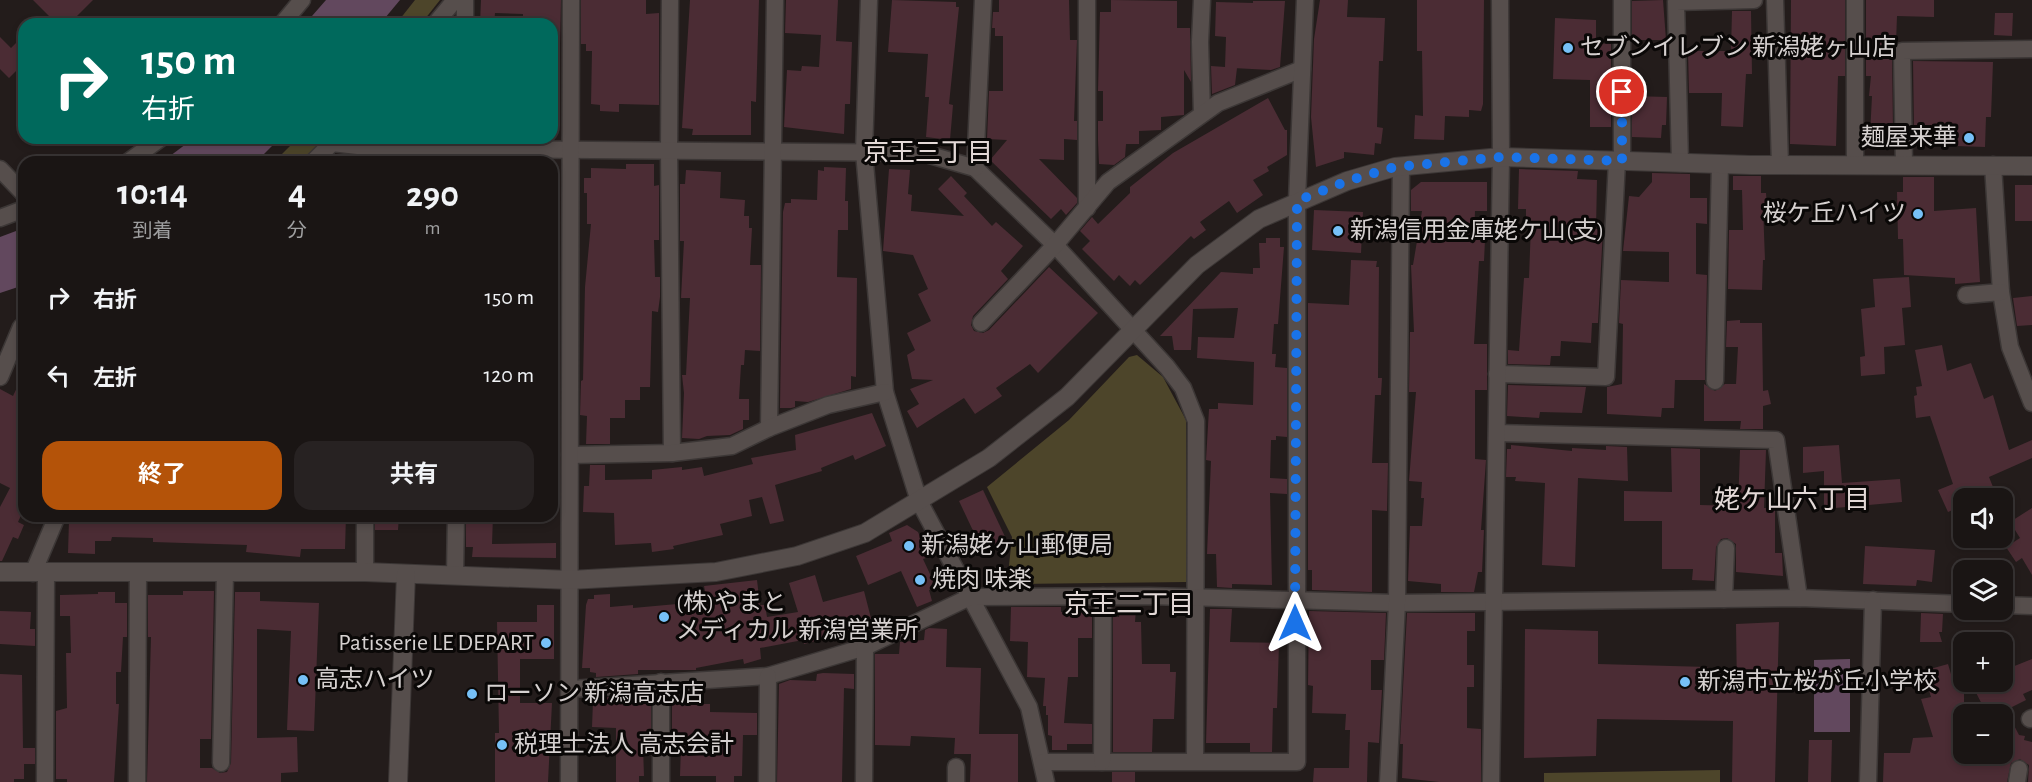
<!DOCTYPE html>
<html lang="ja">
<head>
<meta charset="utf-8">
<style>
	body { margin:0; font-family:"Alegreya Sans","Noto Sans JP",sans-serif; background:#272222; color:#f1f3f6; height:100vh; display:flex; flex-direction:column; font-size:22px; white-space:nowrap }
	* { box-sizing:border-box; margin:0 }
	p { font-size:20px; color:#9f9fa0 }
	.icon { flex:none; width:33px; height:33px; fill:none; stroke:currentColor; stroke-width:2; stroke-linecap:round; stroke-linejoin:round }
	.map { position:relative; flex:1; overflow:hidden }
	.details { position:absolute; left:18px; top:156px; width:540px; height:366px; display:flex; flex-direction:column; background:#1a1514; border-radius:18px; box-shadow:0 3px 9px #0003,0 0 0 2px #383434 }
	.details>* { flex:none }
	.top-card { position:absolute; left:18px; top:18px; width:540px; height:126px; border-radius:18px; box-shadow:0 3px 9px #0003,0 0 0 2px #383434; background:#00695c; color:#fff; overflow:hidden }
	.buttons { position:absolute; left:1953px; top:488px; display:grid; gap:12px }
	.buttons a { display:grid; place-items:center; width:60px; height:60px; border-radius:12px; background:#1a1514; box-shadow:0 3px 9px #0003,0 0 0 2px #383434; font-size:30px }
	.pin { position:absolute; display:grid; place-items:center; width:51px; height:51px; color:#fff; margin:-26px; border:3px solid #fff; border-radius:50%; box-shadow:0 2px 6px #0007 }
	.me { position:absolute; width:66px; margin:-33px; rotate:0deg; stroke-linejoin:round; filter:drop-shadow(0 0 4px #0008) }
	.turn { display:flex; align-items:center; gap:21px; height:126px; padding:0 24px; font-size:27px }
	.turn .icon { width:78px; height:78px; stroke-width:2.5 }
	.turn b { display:block; font-size:42px; line-height:51px }
	.eta { display:flex; justify-content:space-evenly; align-items:center; height:102px; text-align:center }
	.eta b { font-size:36px; font-weight:700; line-height:42px }
	.primary-button { display:flex; gap:12px; margin-top:auto; padding:12px 24px }
	.primary-button a { flex:1; height:69px; border-radius:18px; background:#b45309; color:#fff; font-size:24px; font-weight:700; line-height:69px; text-align:center }
	.primary-button a+a { background:#272222; color:#f1f3f6 }
	ul { padding:0; list-style:none }
	li { display:flex; align-items:center; gap:18px; height:78px; padding:0 24px }
	li div { flex:1 }
	li b { display:block; font-size:22px }
	li em { font-style:normal }
	.map>svg:first-child { display:block }
</style>
</head>
<body>
<div class="map">
<svg width="2032" height="782" viewBox="0 0 2032 782">
	<rect width="100%" height="100%" fill="#231c1b"/>
	<!-- green -->
	<g fill="#4d452a">
		<path d="M415 0H440L421 24H396Z"/>
		<path d="M298 138H325L303 162H274Z"/>
		<path d="M1137 355 1163 377 1186 420 1187 582 1007 584 1012 537 987 487 1069 420 1129 357Z"/>
		<path d="M1720 770V782H1544V773Z"/>
	</g>
	<!-- water -->
	<g fill="#62485e">
		<path d="M326 0H400L380 24H305Z"/>
		<path d="M194 138H280L256 162H162Z"/>
		<path d="M24 228V285L0 293V237Z"/>
		<path d="M1850 659V732H1814V660Z"/>
	</g>
	<!-- building -->
	<g fill="#4b2c34">
		<path d="M33 0H93L69 24H57Z"/>
		<path d="M481 0H561L560 44 552 43V23H523V14L495 13 494 24H480Z"/>
		<path d="M581 0H646V14L659 13V105L619 104V112L600 111V105L591 104 592 51H586V44H581Z"/>
		<path d="M690 0H759L756 102 751 101V135H692L693 129 682 128Z"/>
		<path d="M786 0H838L836 41 852 42 850 104H845L844 134 784 127 787 70 801 71 802 66 819 67 821 35 785 33Z"/>
		<path d="M892 0 956 2V7H959L949 104 953 105 950 140 926 137 929 97H925L928 54 888 52Z"/>
		<path d="M999 0H1069L1070 40H1077L1074 121H1077V140L1064 139V160L1039 159 1077 198V203L1066 215 1061 209 1051 219 990 160 1007 140 987 139 989 91H1003V36H995V28H992L993 12H999Z"/>
		<path d="M1111 0 1177 1V28H1190L1191 82 1184 70V115L1161 117V130L1139 131V144H1126L1125 157 1114 165 1099 164 1098 140V121H1103V91H1098L1100 12H1111Z"/>
		<path d="M1320 0H1348L1347 17 1385 18 1383 61H1379L1377 127 1383 128 1381 144 1375 143 1374 155 1344 152V158L1316 167 1311 117 1314 39Z"/>
		<path d="M1417 0H1484L1483 104 1481 111 1469 110V117L1445 116 1444 140 1414 139 1415 115 1423 116 1422 51H1417Z"/>
		<path d="M1663 0 1666 40H1632V1Z"/>
		<path d="M1791 0H1845V76H1838L1836 146 1790 144Z"/>
		<path d="M1866 0H1934V17L1897 16 1896 43 1892 51 1893 129 1888 128 1887 136 1870 135 1872 96H1869L1871 76H1866Z"/>
		<path d="M1253 1H1285L1280 67 1271 70 1233 68H1237L1235 85 1212 94 1211 66 1225 67 1226 37 1215 36 1216 2 1253 3Z"/>
		<path d="M1732 11H1751L1752 74H1746L1743 127 1721 126 1722 93H1689L1688 51H1731Z"/>
		<path d="M1995 13H2013L2012 36 1994 35Z"/>
		<path d="M1555 18 1596 20V43L1611 44V127H1590V80L1553 79Z"/>
		<path d="M24 35V63L9 78 0 69V37L11 48Z"/>
		<path d="M1913 61 1993 62 1991 117H1986L1985 147 1927 145 1928 131 1914 130Z"/>
		<path d="M1632 96 1667 97 1666 125H1662L1661 138 1632 137Z"/>
		<path d="M1268 98 1285 130H1287V155L1267 167 1269 171 1253 180 1263 195 1237 213 1229 201 1200 222 1206 230 1194 239 1191 236 1140 285 1135 280 1130 286 1119 275 1114 281 1082 249 1090 241 1080 231 1092 217 1098 224 1130 193V187L1173 153Z"/>
		<path d="M626 164H654V186L659 185V240H654L655 277H660V297L658 312 652 311 650 387H640V400H625V418H610V444H586L587 416 580 415 581 381 583 380 585 287 591 224H587V193H584V178H591V168L626 169Z"/>
		<path d="M824 167 846 168 845 201H848V230H838L837 277 857 278 856 377 851 376V389L808 402 795 401V407L791 408H780L783 212 785 203H791V199L817 200 818 170 824 171Z"/>
		<path d="M889 169 910 170 908 194 912 195 911 211 964 216 938 189 951 176 967 193 964 196 992 226 996 222 1023 246 1001 271 1008 279 973 316 971 325 974 331 983 333 989 330 1049 267 1098 313 1038 373 1030 364 996 388 1002 396 975 414 964 398 917 428 907 411 919 404 910 389 933 380 912 379 907 355 915 350 907 333 931 321 918 294 928 289 913 255 883 251Z"/>
		<path d="M1519 169 1578 171 1577 179 1597 180 1596 229H1603L1598 323H1592L1591 343 1561 341 1560 356H1551L1550 365 1508 364V350L1519 351 1524 278H1529L1531 224H1526V209H1518Z"/>
		<path d="M686 170 721 172 720 198 745 200 744 216H749V228H752L750 265H761L760 351 745 350 744 365H741L739 399H749V420H743V429L730 435 707 436 699 439 682 438 684 393 682 375H686L690 298H681L684 241H680V184H685Z"/>
		<path d="M1652 173 1690 174V198H1707V224L1696 223V274L1707 275 1705 380H1675L1674 408H1662L1661 417 1607 414V387L1622 384 1623 324 1619 323 1621 280 1669 282V252L1623 251 1629 196 1639 197 1652 182Z"/>
		<path d="M1733 176H1761V193H1766L1767 207H1763L1765 260H1763L1762 290 1728 289 1729 230H1743L1742 190H1733Z"/>
		<path d="M1903 177H1934V211L1976 208 1980 282 1955 284V278L1904 275 1903 239H1898L1897 192H1903Z"/>
		<path d="M1421 182H1487V211H1475L1474 239 1485 240 1484 261H1479L1474 344H1487V390H1475V459L1486 460 1481 530H1484L1482 572H1478L1474 592H1441V584L1408 581 1410 526H1422L1424 498H1421L1422 482 1409 481 1416 392H1409L1410 332H1414L1411 265H1413L1422 211H1411V190Z"/>
		<rect x="2015" y="185" width="17" height="36"/>
		<path d="M1314 210 1363 212 1361 253 1312 250Z"/>
		<path d="M1266 238H1280V247H1284L1278 324H1274L1272 354H1276L1275 367 1287 368V437L1276 436V440H1271L1270 478 1287 479V494L1270 493 1272 585 1232 584V588L1217 587 1216 554H1207L1211 461 1206 460 1209 409H1218V403L1253 405 1254 362 1197 358 1198 337 1234 338 1238 308 1193 309 1191 350H1174L1172 336H1160L1221 272 1253 274V268H1260L1259 243H1266Z"/>
		<path d="M1351 260 1377 261 1376 267H1379L1378 378H1382L1381 395H1375L1372 463H1388L1387 511 1372 510V592L1312 590V570H1308V303L1349 305Z"/>
		<path d="M1909 277 1911 307 1902 308 1905 345 1884 347 1885 374 1861 376 1860 357 1865 356 1861 309 1875 307 1873 279Z"/>
		<path d="M2032 296V325L2017 326 2013 298Z"/>
		<path d="M1740 320V323H1762L1763 391 1768 390 1771 404 1763 406V429H1740L1741 421H1704V384L1715 391 1725 384H1736L1738 347H1726L1727 321Z"/>
		<path d="M1942 345 1947 371 1971 363 1984 399 1993 395 2009 450 2032 440V458L1989 477 1995 492 1981 498H1963L1962 506 1948 512 1938 490 1953 484 1930 416 1916 418 1914 396 1917 395 1916 387 1922 386 1915 350Z"/>
		<path d="M24 347V370L16 366Z"/>
		<path d="M24 373V509L18 522 24 525 18 539 13 537 2 561H0V507L10 488 0 483V389L13 396Z"/>
		<path d="M560 382 559 413 552 412V383Z"/>
		<path d="M1508 385 1586 387 1582 413 1540 412 1539 418 1507 416Z"/>
		<path d="M872 413 886 446 855 460 853 455 821 468 822 471 775 485 784 521 770 524 762 497 749 500 752 516 720 524 723 535 673 546 674 549 652 552 651 543 615 545 614 513 583 512 584 486H589L590 465H605V480L652 479V470L682 467V470L702 467 704 476 753 464 751 458 796 450 795 435Z"/>
		<path d="M1511 445 1572 451V448L1606 450V446L1627 447 1628 481 1578 478 1575 567 1542 565 1545 483 1515 481 1516 477H1506L1507 449H1511Z"/>
		<path d="M1839 445 1842 483 1900 479 1902 502 1824 509V471L1803 473V447Z"/>
		<path d="M1671 448 1700 449V505L1738 506 1740 450H1766L1764 508H1775V553H1782L1783 576 1736 572V544L1727 538 1721 539 1716 547 1714 581 1692 580 1693 569H1662V521H1624V491L1672 492Z"/>
		<path d="M983 490 1008 543 984 554 959 501Z"/>
		<path d="M2032 508V575L2022 558 2016 562 2006 547 2020 538 2010 522Z"/>
		<path d="M80 516H346L345 549H301L300 557 246 552 247 545 153 542V538L112 537 111 541H95V554L68 553 69 520H80Z"/>
		<path d="M375 516H399L398 530H375Z"/>
		<path d="M466 516H493L492 544 556 543V558L472 557 473 547H466Z"/>
		<path d="M907 525 918 532 929 557 923 559 936 587 929 590 932 601 917 607 901 571 868 585 856 556 892 541 889 533Z"/>
		<path d="M1865 546 1935 550 1932 582 1917 580 1916 586 1863 584Z"/>
		<path d="M815 575 823 602 864 591 873 626 804 644 803 640 760 648 761 659 744 664 743 659 696 668V670H638V674L596 677V673L590 672V668H582L586 605 588 599H594V595L610 594V607L633 605V608L699 602 698 597 706 596 704 586 757 580 760 605H765L767 617 798 612 789 583Z"/>
		<path d="M183 591H214L211 739H200V768H212L220 773 227 772 231 763 235 592H260V601L319 603 314 731 287 730 291 631 257 629V738L297 737 298 772 281 773V782H147L151 637H148V595H183Z"/>
		<path d="M98 592H115V603H127V637H123L121 672H116V704H119L114 782H67V779H56V711L67 708 66 653H71L70 616H60V595L98 594Z"/>
		<path d="M537 605H554V659H520V703H552L548 782H495V733H499L497 622H537Z"/>
		<path d="M1011 607H1061V612H1087V615H1092V638H1078V677H1068L1064 723 1092 724V744H1067V750H1052V736L1048 735V715H1046V706H1043L1045 678 1027 677 1028 642 1010 641Z"/>
		<path d="M1120 608 1136 609 1135 622H1141L1142 664H1170V672H1176L1174 719H1153L1152 752H1113V616L1119 617Z"/>
		<path d="M1210 609H1232L1230 642 1279 643 1277 708H1273L1272 752H1250V743H1206Z"/>
		<path d="M0 611 31 612 30 629H35V646L0 644Z"/>
		<path d="M1309 611 1386 613 1384 660H1371V690H1382L1379 743 1368 742 1367 782H1313L1314 768H1349L1350 730H1345L1346 714 1312 713 1313 686 1308 685Z"/>
		<path d="M1407 613H1475V631H1467V665H1474V687H1467V728L1481 729V782H1439L1402 778 1403 744H1400Z"/>
		<path d="M1921 613 1943 614 1942 632H1939L1942 642H1920Z"/>
		<path d="M1779 622 1775 782H1732L1733 721 1597 719 1596 756 1524 758 1525 629 1598 631V664L1708 667 1707 683 1737 690 1736 624Z"/>
		<path d="M929 628 947 629 946 667 981 668 979 734H1018V782H970L971 754H954L955 738 911 736 910 746 875 745V654H899L900 642 924 640 925 630Z"/>
		<path d="M2032 659V690L2023 694 2026 700 2006 710 2019 735 2025 736 2024 740 2032 742V782H2028L2029 765 2020 759 2011 763 2007 782H1883L1884 753H1910L1913 738 1933 737 1921 699 1931 697 1923 671 1948 664 1953 681H1964V753H2002V712L1987 714 1970 681H2002V671Z"/>
		<path d="M823 673 854 674V689L844 688 842 782H777L779 684 790 680 816 681 817 674Z"/>
		<path d="M0 674 22 675 23 748H35V764H24V779H14V782H0Z"/>
		<path d="M638 695 637 701 651 702V747H643L644 776H639V782H616V728L592 727 593 701 595 698Z"/>
		<path d="M683 695H703V704H710V712L757 713V735H743L742 776H734V782H716V776H680L681 746 672 747V702L683 701Z"/>
		<path d="M1809 740H1832L1831 782H1808Z"/>
		<rect x="1112" y="772" width="23" height="10"/>
	</g>
	<g fill="none" stroke-linecap="round" stroke-linejoin="round">
		<!-- minor casing -->
		<g stroke="#3c3736" stroke-width="19">
			<g id="minor">
				<path d="M670 0 669 151 672 453"/>
				<path d="M869 0 864 152 885 392 919 501 1029 707 1046 782"/>
				<path d="M1622 0V161"/>
				<path d="M1775 0 1780 165"/>
				<path d="M1855 0V165"/>
				<path d="M282 24 302 0"/>
				<path d="M435 24 455 0"/>
				<path d="M465 24V0"/>
				<path d="M1202 114 1200 42 1202 0"/>
				<path d="M332 143 375 148 923 153 975 168 1055 245 1167 367 1183 388 1196 421 1195 761"/>
				<path d="M128 162 161 138"/>
				<path d="M313 162 337 138"/>
				<path d="M1680 163 1676 2 1754 0"/>
				<path d="M1904 165 1902 51 2032 49"/>
				<path d="M1993 165 2001 292 2010 347 2032 403"/>
				<path d="M975 168 983 0"/>
				<path d="M0 169 24 194"/>
				<path d="M1087 208V0"/>
				<path d="M0 218 24 209"/>
				<path d="M1966 295 2001 292"/>
				<path d="M981 323 1055 245 1108 182 1218 103 1302 69"/>
				<path d="M1497 374 1606 377 1617 161"/>
				<path d="M0 377 21 327"/>
				<path d="M1715 381 1720 164"/>
				<path d="M769 428 775 0"/>
				<path d="M1497 433 1776 440 1799 598"/>
				<path d="M570 455 672 453 732 446 769 428 828 405 885 392"/>
				<path d="M365 572V516"/>
				<path d="M33 573 57 516"/>
				<path d="M455 574 456 516"/>
				<path d="M1724 599 1726 548"/>
				<path d="M2002 605 2032 606"/>
				<path d="M661 682V782"/>
				<path d="M571 689 768 676 865 647 970 597 1149 596 1397 603 1799 598 1964 604"/>
				<path d="M2030 719 2032 718"/>
				<path d="M1043 762H1297V201L1305 0"/>
				<path d="M1102 762 1103 596"/>
				<path d="M221 763 225 572"/>
				<path d="M956 767V782"/>
				<path d="M45 782 46 573"/>
				<path d="M137 782 138 573"/>
				<path d="M569 782 571 0"/>
				<path d="M767 782 768 676"/>
				<path d="M864 782 865 647"/>
				<path d="M1388 782 1397 603 1401 167"/>
				<path d="M1491 782 1501 157 1500 0"/>
				<path d="M1868 782 1873 600"/>
				<path d="M2017 782 2019 769"/>
			</g>
		</g>
		<!-- tertiary casing -->
		<g stroke="#3c3736" stroke-width="20">
			<g id="tertiary">
				<path d="M0 572H365L570 580 716 572 797 556 865 533 989 458 1067 397 1197 265 1259 219 1347 181 1395 167 1501 157 1751 165 2032 166"/>
				<path d="M398 782 406 574"/>
			</g>
		</g>
		<!-- minor -->
		<use href="#minor" stroke="#564e4c" stroke-width="16"/>
		<!-- tertiary -->
		<use href="#tertiary" stroke="#564e4c" stroke-width="18"/>
	</g>
	<g fill="none" stroke-linecap="round" stroke-linejoin="round">
		<!-- route -->
		<path stroke="#1a73e8" stroke-width="10" stroke-dasharray="0 18" d="M1295 623 1297 201 1347 181 1395 167 1501 157 1622 161V92"/>
	</g>
	<!-- markers -->
	<g fill="#76c0f7" stroke="#0a0807" stroke-width="2">
		<circle cx="1568" cy="48" r="6"/>
		<circle cx="1969" cy="138" r="6"/>
		<circle cx="1918" cy="214" r="6"/>
		<circle cx="1338" cy="231" r="6"/>
		<circle cx="909" cy="546" r="6"/>
		<circle cx="920" cy="580" r="6"/>
		<circle cx="664" cy="617" r="6"/>
		<circle cx="546" cy="643" r="6"/>
		<circle cx="303" cy="680" r="6"/>
		<circle cx="1685" cy="682" r="6"/>
		<circle cx="472" cy="694" r="6"/>
		<circle cx="502" cy="745" r="6"/>
	</g>
	<g text-anchor="middle" dominant-baseline="central" stroke-width="6" stroke-linejoin="round" paint-order="stroke">
		<!-- poi labels -->
		<g font-size="24" fill="#d6d1d0" stroke="#0a0807" text-anchor="start">
			<text x="1580" y="48">セブンイレブン 新潟姥ヶ山店</text>
			<text x="1957" y="138" text-anchor="end">麺屋来華</text>
			<text x="1906" y="214" text-anchor="end">桜ケ丘ハイツ</text>
			<text x="1350" y="231">新潟信用金庫姥ケ山(支)</text>
			<text x="921" y="546">新潟姥ヶ山郵便局</text>
			<text x="932" y="580">焼肉 味楽</text>
			<text x="676" y="603">(株)やまと<tspan x="676" dy="28">メディカル 新潟営業所</tspan></text>
			<text x="534" y="643" text-anchor="end">Patisserie LE DEPART</text>
			<text x="315" y="680">高志ハイツ</text>
			<text x="1697" y="682">新潟市立桜が丘小学校</text>
			<text x="484" y="694">ローソン 新潟高志店</text>
			<text x="514" y="745">税理士法人 高志会計</text>
		</g>
		<!-- neighbourhood labels -->
		<g font-size="26" fill="#e3d9d7" stroke="#0a0807">
			<text x="928" y="153">京王三丁目</text>
			<text x="1792" y="500">姥ケ山六丁目</text>
			<text x="1129" y="605">京王二丁目</text>
		</g>
	</g>
</svg>
<div class="buttons">
<a><svg class="icon" aria-label="sound" viewBox="0 0 24 24"><path d="M4 9h4l5-4v14l-5-4H4zM17 9q2 3 0 6"/></svg></a>
<a><svg class="icon" aria-label="layers" viewBox="0 0 24 24"><path d="M12 4l9 5-9 5-9-5zM3 14l9 5 9-5"/></svg></a>
<a>+</a>
<a>−</a>
</div>
<div class="pin" style="left:1622px;top:92px;background:#d93025"><svg class="icon" aria-label="arrive" viewBox="0 0 24 24"><path d="M6 21V4h12l-3 4 3 4H6"/></svg></div>
<svg class="me" style="left:1295px;top:623px" viewBox="-20 -20 40 40"><path d="M0-17L14 15 0 8-14 15z" fill="#1a73e8" stroke="#fff" stroke-width="4"/></svg>
<div class="top-card">
<div class="turn"><svg class="icon" aria-label="right" viewBox="0 0 24 24"><path d="M7 20v-9h11M14 6l5 5-5 5"/></svg><div><b>150 m</b>右折</div></div>
</div>
<section class="details">
<div class="eta">
<div><b>10:14</b><p>到着</p></div>
<div><b>4</b><p>分</p></div>
<div><b>290</b><p>m</p></div>
</div>
<ul>
<li><svg class="icon" aria-label="right" viewBox="0 0 24 24"><path d="M7 20v-9h11M14 6l5 5-5 5"/></svg><div><b>右折</b></div><em>150 m</em></li>
<li><svg class="icon" aria-label="left" viewBox="0 0 24 24"><path d="M17 20v-9H6M10 6l-5 5 5 5"/></svg><div><b>左折</b></div><em>120 m</em></li>
</ul>
<div class="primary-button"><a>終了</a><a>共有</a></div>
</section>
</div>
</body>
</html>
